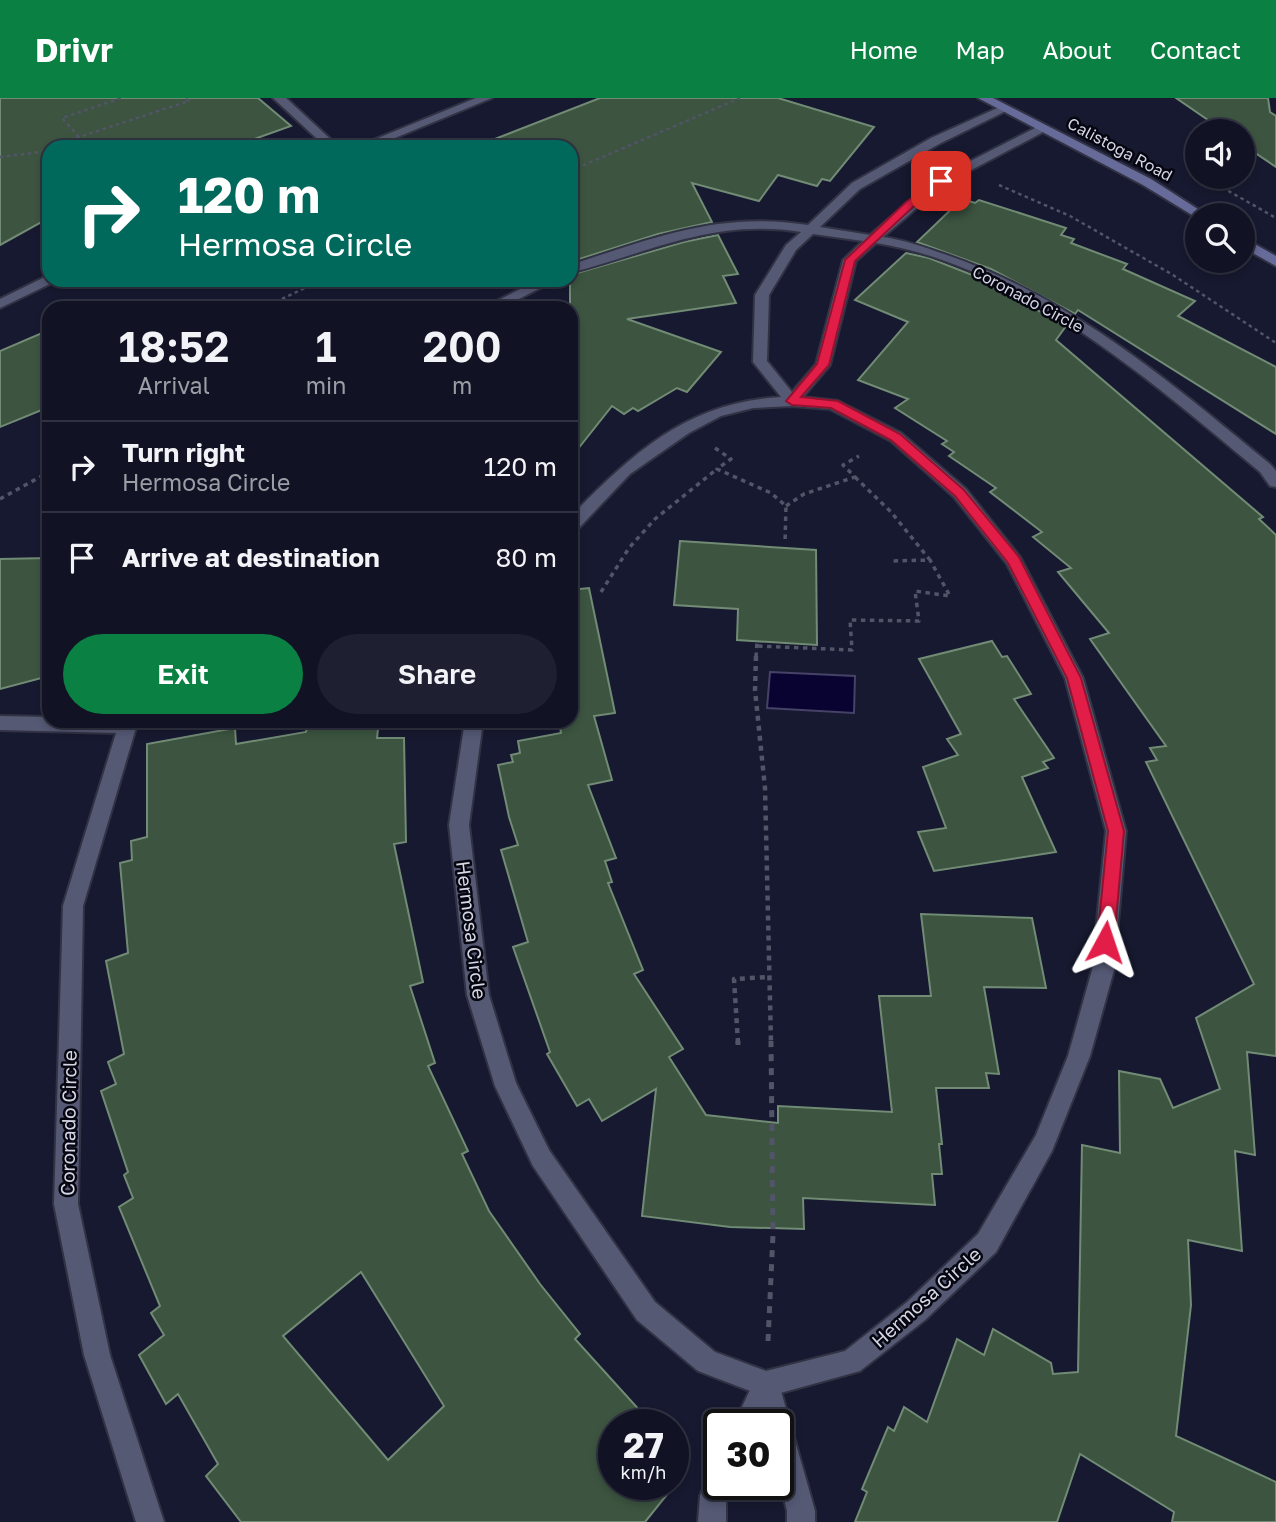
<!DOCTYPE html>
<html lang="en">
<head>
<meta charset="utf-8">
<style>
	body { margin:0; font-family:"Golos Text",sans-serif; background:#1e2031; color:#f1f3f6; height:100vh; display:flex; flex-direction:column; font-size:26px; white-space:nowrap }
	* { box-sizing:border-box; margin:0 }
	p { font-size:23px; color:#9c9ea6 }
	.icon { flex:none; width:38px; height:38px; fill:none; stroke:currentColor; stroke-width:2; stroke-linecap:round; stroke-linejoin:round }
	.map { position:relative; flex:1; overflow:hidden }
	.panel { position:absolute; left:42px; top:203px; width:536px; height:427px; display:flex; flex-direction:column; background:#111324; border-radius:21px; box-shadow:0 4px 10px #0003,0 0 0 2px #303241 }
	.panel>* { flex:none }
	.hud { position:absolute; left:42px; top:42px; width:536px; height:147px; border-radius:21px; box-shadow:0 4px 10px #0003,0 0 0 2px #303241; background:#00695c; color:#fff; overflow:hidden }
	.tools { position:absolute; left:1185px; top:21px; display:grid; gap:14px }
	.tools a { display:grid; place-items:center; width:70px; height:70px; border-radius:50%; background:#111324; box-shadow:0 4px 10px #0003,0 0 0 2px #303241; font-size:35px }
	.speed { position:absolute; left:598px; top:1311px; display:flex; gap:14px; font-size:35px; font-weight:700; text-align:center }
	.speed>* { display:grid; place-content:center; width:91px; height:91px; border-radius:50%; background:#111324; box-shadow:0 4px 10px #0003,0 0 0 2px #303241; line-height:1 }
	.speed small { font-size:18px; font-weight:400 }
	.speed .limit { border:4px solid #111; border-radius:10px; background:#fff; color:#111 }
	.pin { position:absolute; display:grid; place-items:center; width:60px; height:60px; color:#fff; margin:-30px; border-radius:14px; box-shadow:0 4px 10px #0006 }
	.me { position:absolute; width:77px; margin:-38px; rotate:5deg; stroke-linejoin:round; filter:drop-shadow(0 0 5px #0008) }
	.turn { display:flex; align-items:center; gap:24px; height:147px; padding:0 21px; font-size:32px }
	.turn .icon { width:91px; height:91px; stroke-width:2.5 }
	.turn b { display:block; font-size:49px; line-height:60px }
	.eta { display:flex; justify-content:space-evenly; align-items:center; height:119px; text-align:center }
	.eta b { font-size:42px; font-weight:600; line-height:49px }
	.primary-button { display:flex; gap:14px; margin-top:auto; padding:14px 21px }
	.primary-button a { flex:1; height:80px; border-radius:42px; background:#0b8043; color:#fff; font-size:28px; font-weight:600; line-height:80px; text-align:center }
	.primary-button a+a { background:#1e2031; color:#f1f3f6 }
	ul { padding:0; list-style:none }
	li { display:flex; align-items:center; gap:21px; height:91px; padding:0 21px; border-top:2px solid #303241 }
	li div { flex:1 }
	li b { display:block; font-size:26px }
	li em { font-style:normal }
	header { display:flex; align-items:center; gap:42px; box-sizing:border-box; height:98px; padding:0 35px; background:#0b8043; color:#fff }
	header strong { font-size:33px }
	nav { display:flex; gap:38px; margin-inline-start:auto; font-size:24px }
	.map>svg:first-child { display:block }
</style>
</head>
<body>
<header>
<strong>Drivr</strong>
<nav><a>Home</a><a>Map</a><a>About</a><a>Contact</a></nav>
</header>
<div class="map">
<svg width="1276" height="1424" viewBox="0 0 1276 1424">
	<rect width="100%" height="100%" fill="#171930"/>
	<!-- water -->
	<path fill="#090331" stroke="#464267" stroke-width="2" d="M770 574 855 578 854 615 767 610Z"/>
	<!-- building -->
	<g fill="#3c5440" stroke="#718b75" stroke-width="2" fill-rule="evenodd">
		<path d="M0 0H258L291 28 232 49H49V120L0 147Z"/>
		<path d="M600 0H778L874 29 830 83 822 81 817 88 778 77 759 103 692 85 712 124 658 136 570 164V49H482V46Z"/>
		<path d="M1176 0H1268L1270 14 1276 18V69L1242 46V33H1224Z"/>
		<path d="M962 101 975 105 979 102 1066 130 1061 137 1074 141 1071 145 1127 166 1123 171 1195 203 1178 218 1276 269V336L1078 212 1075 216 991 171 917 144Z"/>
		<path d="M718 137 738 176 723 178 736 205 627 221 721 254 687 294 677 290 638 313 633 310 624 316 612 308 570 361V177L684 144Z"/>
		<path d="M906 155 929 160 980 180 1066 228 1056 242 1263 419 1259 421 1276 437V958L1247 954 1255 1057 1235 1053 1242 1153 1188 1142 1191 1207 1176 1338 1276 1384V1424H1172L1174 1414 1080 1356 1057 1424H855L867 1394 862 1391 888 1329 894 1333 904 1309 927 1324 957 1241 984 1257 993 1231 1051 1265 1053 1276 1078 1274 1082 1047 1120 1055 1119 973 1160 981 1173 1010 1220 991 1196 920 1254 886 1146 664 1157 662 1150 650 1166 648 1090 541 1109 535 1058 474 1071 470 1033 439 1042 434 990 394 996 390 949 358 954 354 942 346 947 343 895 310 908 301 858 282 908 224 855 202Z"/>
		<path d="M49 232V309L0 329V253Z"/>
		<path d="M680 443 816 452 817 547 737 542 738 511 674 507Z"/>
		<path d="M49 460V578L0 591V461Z"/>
		<path d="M589 490 615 615 594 618 612 682 588 687 616 760 605 763 612 784 608 785 643 872 634 876 683 951 669 959 706 1017 778 1025V1008L892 1014 879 898H931L921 816 1032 820 1046 890 984 889 999 976 986 975 989 990H936L942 1046H939L942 1076H932L935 1107 803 1100 804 1131 730 1129 642 1118 656 991 602 1023 589 1001 577 1008 547 956 550 954 513 849 528 844 501 752 518 747 509 719 498 667 513 664 511 657 520 655 518 643 561 635 559 623H570V492Z"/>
		<path d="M992 543 1002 559 1007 558 1031 596 1014 601 1054 660 1043 664 1048 670 1022 679 1056 754 934 773 918 734 946 730 923 669 958 657 947 641 961 636 919 561Z"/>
		<path d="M308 623H379L377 640H404L406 744 394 746 423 884 410 888 435 965 428 968 468 1053 462 1056 489 1113 540 1186 580 1236 575 1241 652 1326H614V1386H674L675 1352 678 1383 645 1424H241L206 1378 218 1366 178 1296 166 1306 139 1257 164 1237 151 1215 160 1208 119 1109 133 1100 124 1077 128 1074 101 993 116 986 108 964 124 956 106 863 128 855 120 765 132 762 131 743 147 739V646L235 630 236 646 306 634ZM361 1174 444 1308 388 1362 283 1238Z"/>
	</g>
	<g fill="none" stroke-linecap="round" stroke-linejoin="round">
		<!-- service casing -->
		<g stroke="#323245" stroke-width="4">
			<g id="service">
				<path d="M273 0H286L339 49H326Z"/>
				<path d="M766 1273 775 1277 779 1286 815 1413V1424H787V1413L779 1380V1326H764L763 1321 760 1326H734L757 1277Z"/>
				<path d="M719 1371V1386H732L726 1398V1424H698L700 1398 710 1375Z"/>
			</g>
		</g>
		<!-- minor casing -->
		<g stroke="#323245" stroke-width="4">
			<g id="minor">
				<path d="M476 0H492L373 49H356Z"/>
				<path d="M1004 7 1008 8V12L939 46 860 91 820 129 870 137 937 80 1039 28H1047V32L945 86 883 139C904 142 924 149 944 156 1070 198 1170 284 1270 366L1276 373V389L1270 388 1260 374C1151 283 1020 168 876 145L856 163 830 267 803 299 838 303 901 335 966 391 1020 459 1083 580 1126 733 1114 872 1090 958 1052 1053 996 1154 925 1222 860 1273 766 1299 698 1273 637 1222 533 1068 495 988 467 897 449 727 465 623H483L469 727 489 897 516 985 549 1052 655 1204 715 1254 766 1273 845 1253 907 1204 978 1136 1036 1037 1068 958 1092 872 1106 733 1065 580 1007 466 954 399 891 343 830 311 792 308 753 310 721 318 689 335 630 376 576 433 570 435V419C633 355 687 304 781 299L753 264 755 197 786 147 801 134C714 120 651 154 570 175V167C653 140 719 113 808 127L852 85 931 40ZM813 136 863 143 843 162 816 266 792 294 767 263 769 197 796 152Z"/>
				<path d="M49 177V182H55L54 184 0 210V201Z"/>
				<path d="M538 182H556L501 210H483Z"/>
				<path d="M0 618 49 619V623H138L83 808 78 1106 110 1257 164 1424H136L84 1257 54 1106 63 808 116 635 0 632Z"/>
			</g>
		</g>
		<!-- secondary casing -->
		<g stroke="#323245" stroke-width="4">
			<g id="secondary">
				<path d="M978 0H993L1151 81 1207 117H1197V120L1143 87Z"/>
				<path d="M1242 139 1276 158V168L1242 149Z"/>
			</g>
		</g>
		<!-- path-far3 -->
		<g stroke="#525468" stroke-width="2.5" stroke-dasharray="3.5 3.5" stroke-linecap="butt">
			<path d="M79 39 62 20 121 0"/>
			<path d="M57 49 79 39 189 3 185 0"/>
			<path d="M0 59 49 53"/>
			<path d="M570 73 740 0"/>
			<path d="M1204 79 1276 120"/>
			<path d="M999 87 1070 118 1173 177 1276 245"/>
			<path d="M263 210 322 182"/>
		</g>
		<!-- path-far2 -->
		<g stroke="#525468" stroke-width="3.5" stroke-dasharray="4.5 4.5" stroke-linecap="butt">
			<path d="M715 350 731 361 717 371 771 395 786 408 785 445"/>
			<path d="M855 379 891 414 930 462 892 463"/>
			<path d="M0 401 49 374"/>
			<path d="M786 408 804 396 855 379 843 367 859 358"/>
			<path d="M601 494 629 450 655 421 717 371"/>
			<path d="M758 548 852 552 850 522 919 523 915 493 950 498 930 462"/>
			<path d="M756 559 757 543"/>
		</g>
		<!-- path-far1 -->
		<g stroke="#525468" stroke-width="4.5" stroke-dasharray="5 5" stroke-linecap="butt">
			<path d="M756 558 755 592 765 690 771 945"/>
			<path d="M738 945 734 881 770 879"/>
		</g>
		<!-- path -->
		<g stroke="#525468" stroke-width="5" stroke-dasharray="7 7" stroke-linecap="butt">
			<path d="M738 943V947"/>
			<path d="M768 1243 773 1136 771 943"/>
		</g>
		<!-- service -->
		<use href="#service" fill="#555974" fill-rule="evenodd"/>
		<!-- minor -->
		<use href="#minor" fill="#555974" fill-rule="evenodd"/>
		<!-- secondary -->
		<use href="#secondary" fill="#666b99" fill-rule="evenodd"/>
	</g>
	<!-- route -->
	<path fill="#e11d48" stroke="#92132f" stroke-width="2" d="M938 81 946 83 913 109 855 163 829 267 801 299 838 303 900 336 964 392 1019 459 1081 580 1124 733 1114 844 1112 850 1105 852 1099 850 1097 844 1108 733 1067 580 1008 465 955 398 891 342 831 310 792 307 786 303 817 266 845 162 906 104Z"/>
	<g text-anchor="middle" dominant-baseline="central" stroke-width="5" stroke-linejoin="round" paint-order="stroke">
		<!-- far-street labels -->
		<g font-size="16" fill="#d4d6e6" stroke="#05060f">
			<text transform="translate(1120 51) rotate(28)">Calistoga Road</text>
			<text transform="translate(1028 201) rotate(28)">Coronado Circle</text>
		</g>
		<!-- street labels -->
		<g font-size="19" fill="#d4d6e6" stroke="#05060f">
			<text transform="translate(472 832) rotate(83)">Hermosa Circle</text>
			<text transform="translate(68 1025) rotate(-89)">Coronado Circle</text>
			<text transform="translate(926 1199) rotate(-42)">Hermosa Circle</text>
		</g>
	</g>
</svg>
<div class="tools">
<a><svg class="icon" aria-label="sound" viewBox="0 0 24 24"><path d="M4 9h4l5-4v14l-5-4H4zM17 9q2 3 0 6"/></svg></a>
<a><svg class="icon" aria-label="search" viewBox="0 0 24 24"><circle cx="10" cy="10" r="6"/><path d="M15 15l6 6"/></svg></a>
</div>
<div class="speed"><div>27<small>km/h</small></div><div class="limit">30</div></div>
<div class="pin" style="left:941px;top:83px;background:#d93025"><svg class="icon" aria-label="arrive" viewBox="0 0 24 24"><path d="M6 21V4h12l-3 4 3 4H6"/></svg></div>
<svg class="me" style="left:1105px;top:844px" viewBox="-20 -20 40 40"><path d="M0-17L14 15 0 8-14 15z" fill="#e11d48" stroke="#fff" stroke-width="4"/></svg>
<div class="hud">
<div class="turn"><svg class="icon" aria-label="right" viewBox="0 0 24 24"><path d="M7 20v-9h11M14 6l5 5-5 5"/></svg><div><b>120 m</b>Hermosa Circle</div></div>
</div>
<section class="panel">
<div class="eta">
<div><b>18:52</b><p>Arrival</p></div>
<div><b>1</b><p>min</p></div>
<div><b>200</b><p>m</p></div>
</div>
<ul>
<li><svg class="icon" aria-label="right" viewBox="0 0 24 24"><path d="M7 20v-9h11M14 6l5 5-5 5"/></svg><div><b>Turn right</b><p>Hermosa Circle</p></div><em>120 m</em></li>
<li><svg class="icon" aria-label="arrive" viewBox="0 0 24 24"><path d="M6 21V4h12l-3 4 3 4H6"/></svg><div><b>Arrive at destination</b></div><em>80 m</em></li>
</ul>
<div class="primary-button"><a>Exit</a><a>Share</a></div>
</section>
</div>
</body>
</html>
